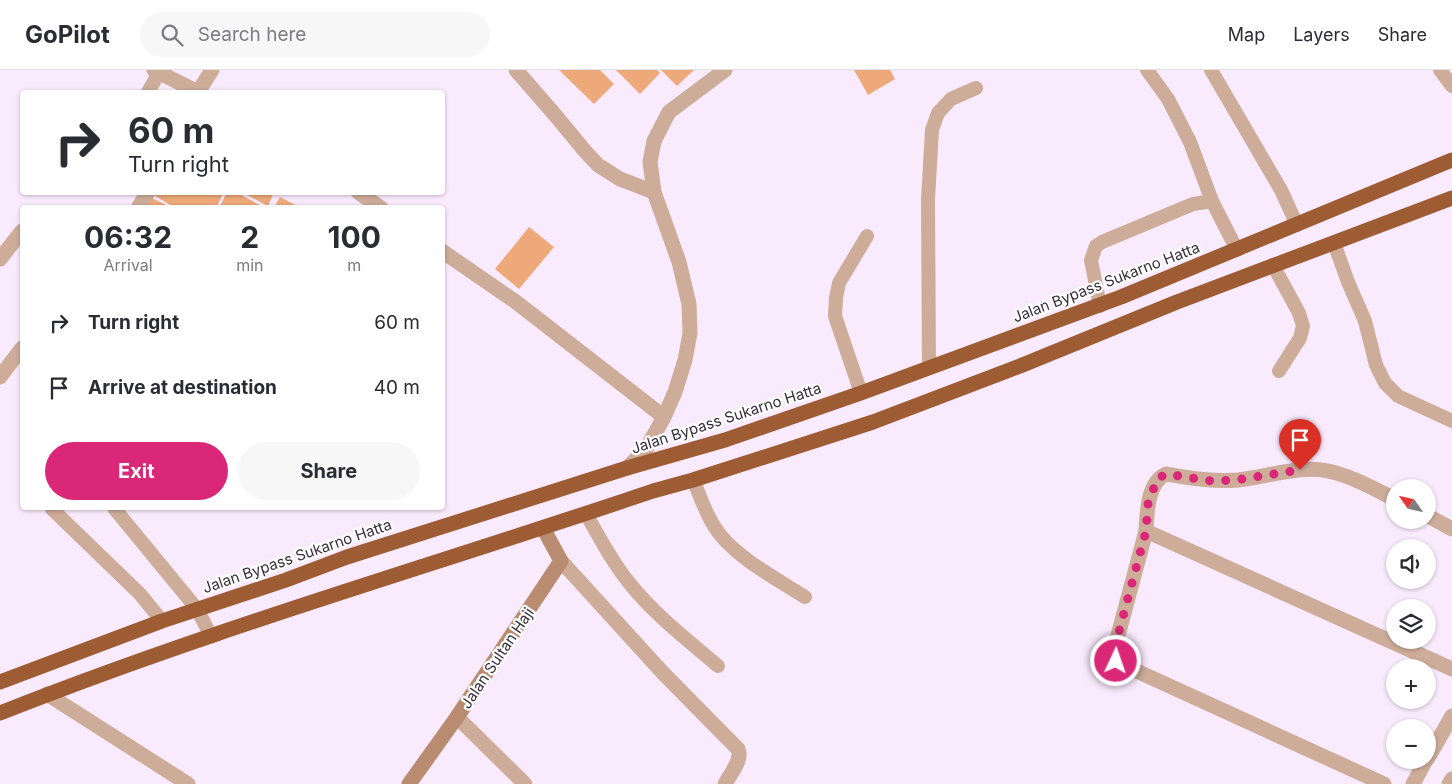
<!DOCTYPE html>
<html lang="en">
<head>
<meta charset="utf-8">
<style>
	body { margin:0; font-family:Inter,sans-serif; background:#f7f7f7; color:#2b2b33; height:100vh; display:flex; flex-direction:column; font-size:19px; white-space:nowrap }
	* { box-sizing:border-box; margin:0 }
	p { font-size:16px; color:#7c7c81 }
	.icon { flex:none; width:28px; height:28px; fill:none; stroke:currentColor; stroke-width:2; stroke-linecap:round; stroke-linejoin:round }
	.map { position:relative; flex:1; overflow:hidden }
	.side { position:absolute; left:20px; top:135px; width:425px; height:305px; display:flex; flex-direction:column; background:#fff; border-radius:5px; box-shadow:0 1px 4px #0004 }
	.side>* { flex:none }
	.banner { position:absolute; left:20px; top:20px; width:425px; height:105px; border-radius:5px; box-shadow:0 1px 4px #0004; background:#fff; color:#2b2b33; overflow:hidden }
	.needle { width:32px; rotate:304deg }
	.tools { position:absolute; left:1386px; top:409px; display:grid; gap:10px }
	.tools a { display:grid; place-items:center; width:50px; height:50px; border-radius:50%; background:#fff; box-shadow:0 1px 4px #0004; font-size:25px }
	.pin { position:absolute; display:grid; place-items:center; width:42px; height:42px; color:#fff; margin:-51px -21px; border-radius:50% 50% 50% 0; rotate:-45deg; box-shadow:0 0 5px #0007 }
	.pin .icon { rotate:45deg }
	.me { position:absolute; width:55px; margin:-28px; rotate:3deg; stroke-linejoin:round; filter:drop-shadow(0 0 4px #0008) }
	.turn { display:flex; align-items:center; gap:18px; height:105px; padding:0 25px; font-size:22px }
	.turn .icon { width:65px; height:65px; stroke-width:2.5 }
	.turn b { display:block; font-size:35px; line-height:42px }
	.eta { display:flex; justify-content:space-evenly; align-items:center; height:85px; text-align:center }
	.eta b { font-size:30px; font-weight:700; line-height:35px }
	.cta { display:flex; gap:10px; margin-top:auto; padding:10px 25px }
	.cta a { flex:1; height:58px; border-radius:30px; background:#db2777; color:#fff; font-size:20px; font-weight:700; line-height:58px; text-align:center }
	.cta a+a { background:#f7f7f7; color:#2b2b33 }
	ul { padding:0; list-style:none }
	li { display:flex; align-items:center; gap:15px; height:65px; padding:0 25px }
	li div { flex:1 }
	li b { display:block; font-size:19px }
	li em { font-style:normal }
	header { display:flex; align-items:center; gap:30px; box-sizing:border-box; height:70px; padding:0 25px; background:#fff; border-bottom:1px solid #e1e1e2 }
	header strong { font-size:24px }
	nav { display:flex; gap:28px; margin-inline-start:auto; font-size:18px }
	.search { width:350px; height:45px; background:#f7f7f7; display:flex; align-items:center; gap:12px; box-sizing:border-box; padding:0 18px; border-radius:28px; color:#7c7c81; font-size:19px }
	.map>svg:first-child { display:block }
</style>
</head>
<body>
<header>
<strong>GoPilot</strong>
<div class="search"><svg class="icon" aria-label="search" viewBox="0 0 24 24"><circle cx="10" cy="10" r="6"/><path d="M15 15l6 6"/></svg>Search here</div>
<nav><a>Map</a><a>Layers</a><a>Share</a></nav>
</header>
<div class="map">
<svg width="1452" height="714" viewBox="0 0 1452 714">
	<rect width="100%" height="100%" fill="#faeafd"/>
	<!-- building -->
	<g fill="#eda97a">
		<path d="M559 0H600L614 14 594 34Z"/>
		<path d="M616 0H657L660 3 640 24Z"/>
		<path d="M661 0H694L677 16Z"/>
		<path d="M854 0H890L895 9 868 25Z"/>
		<path d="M157 122H224L216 138H176L155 126Z"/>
		<path d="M227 122H236L265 138H219Z"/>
		<path d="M241 122H274L268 136Z"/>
		<path d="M280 127 301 138H274Z"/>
		<path d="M152 128 172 138H147Z"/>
		<path d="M529 157 554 177 519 219 495 199Z"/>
	</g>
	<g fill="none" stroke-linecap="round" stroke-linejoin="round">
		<!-- lane -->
		<g stroke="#cdac9a" stroke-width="14">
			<path d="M1147 0 1168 29 1190 72 1212 131"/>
			<path d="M1211 0 1281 120 1297 155"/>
			<path d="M1440 0 1452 16"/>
			<path d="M148 22 159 3"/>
			<path d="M1334 173 1348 212 1365 251 1376 295 1385 313 1398 326 1452 351"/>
			<path d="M1273 195 1299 243 1303 256 1300 268 1279 301"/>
			<path d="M1100 236 1091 190 1096 176 1102 172 1193 134 1212 131 1237 180"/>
			<path d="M929 298 928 129 932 60 938 43 951 29 976 18"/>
			<path d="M861 323 835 246 836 228 839 213 867 166"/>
			<path d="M693 410C700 425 705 442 714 456 731 485 777 509 805 527"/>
			<path d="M114 438 197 539 211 566"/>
			<path d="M52 439 140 524 162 551"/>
			<path d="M586 444C600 468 613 494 631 515 656 546 689 571 718 596"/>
		</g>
		<!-- street -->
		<g stroke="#cdac9a" stroke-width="15">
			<path d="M154 0 198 22"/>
			<path d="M516 0 556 46 584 80 598 95 620 109 654 122"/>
			<path d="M198 22 212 0"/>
			<path d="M358 122 381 138"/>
			<path d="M138 138 148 122"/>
			<path d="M442 181 516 232 664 347"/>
			<path d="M0 189 22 161"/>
			<path d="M0 307 22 278"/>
			<path d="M627 398 646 379 664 347 675 322 685 290 690 263 689 234 679 192 654 122 650 92 654 71 669 42 725 0"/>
			<path d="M1428 446 1452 459"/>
			<path d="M1146 461 1452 599"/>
			<path d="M561 491 663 603 738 679C743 690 730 704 725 714"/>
			<path d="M47 624 188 714"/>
			<path d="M457 647 525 714"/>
			<path d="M1428 688 1452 646"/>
			<path d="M1384 714 1130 598 1116 591 1113 584 1146 461C1147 443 1147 413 1166 404 1190 408 1213 412 1238 410 1267 407 1299 395 1328 401 1352 406 1374 419 1395 429"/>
			<path d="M1413 714 1426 690"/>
			<path d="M1449 714 1452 709"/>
		</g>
		<!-- secondary -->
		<path stroke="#b98b70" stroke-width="15" d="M409 714 457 647 561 491 543 458"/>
		<!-- highway -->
		<g stroke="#9d5c34" stroke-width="15">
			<path d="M0 612 162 551 286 510 347 487 627 398 725 370 861 323 1121 227 1452 90"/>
			<path d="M0 643C214 558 435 495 653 421L693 410 873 352 1020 296 1177 232 1452 128"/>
		</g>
	</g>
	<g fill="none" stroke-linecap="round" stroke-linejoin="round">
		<!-- route -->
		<path stroke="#db2777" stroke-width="9" stroke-dasharray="0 16.2" d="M1116 591 1113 584 1146 461 1148 434 1157 409 1166 404 1212 411 1236 410 1300 400"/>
	</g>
	<g text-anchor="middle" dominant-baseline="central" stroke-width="4.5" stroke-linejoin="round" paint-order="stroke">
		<!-- street labels -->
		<g font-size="15" fill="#372e39" stroke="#fff">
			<text transform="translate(1106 212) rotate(-21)">Jalan Bypass Sukarno Hatta</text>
			<text transform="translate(726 348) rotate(-18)">Jalan Bypass Sukarno Hatta</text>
			<text transform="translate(297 486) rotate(-19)">Jalan Bypass Sukarno Hatta</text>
			<text transform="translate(497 588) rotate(-56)">Jalan Sultan Haji</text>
		</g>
	</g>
</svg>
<div class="tools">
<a><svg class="needle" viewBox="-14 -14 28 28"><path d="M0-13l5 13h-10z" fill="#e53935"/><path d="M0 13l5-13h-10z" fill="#7c7c81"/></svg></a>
<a><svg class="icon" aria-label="sound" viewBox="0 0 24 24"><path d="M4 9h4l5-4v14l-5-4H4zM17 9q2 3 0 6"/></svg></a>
<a><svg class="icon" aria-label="layers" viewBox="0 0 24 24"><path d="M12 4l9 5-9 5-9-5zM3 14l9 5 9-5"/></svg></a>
<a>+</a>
<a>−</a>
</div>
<div class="pin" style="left:1300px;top:400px;background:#d93025"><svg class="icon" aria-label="arrive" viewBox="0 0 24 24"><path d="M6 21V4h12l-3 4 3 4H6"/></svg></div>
<svg class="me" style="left:1116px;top:591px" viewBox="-20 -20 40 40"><circle r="17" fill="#db2777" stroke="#fff" stroke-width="3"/><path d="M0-11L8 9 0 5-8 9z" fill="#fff"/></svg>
<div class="banner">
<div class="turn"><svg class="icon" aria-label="right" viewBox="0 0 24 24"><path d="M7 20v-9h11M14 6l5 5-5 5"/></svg><div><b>60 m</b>Turn right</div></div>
</div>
<section class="side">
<div class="eta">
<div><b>06:32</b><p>Arrival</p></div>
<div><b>2</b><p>min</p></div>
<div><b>100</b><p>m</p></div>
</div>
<ul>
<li><svg class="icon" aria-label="right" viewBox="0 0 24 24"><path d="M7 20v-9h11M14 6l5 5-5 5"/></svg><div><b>Turn right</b></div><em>60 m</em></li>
<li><svg class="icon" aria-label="arrive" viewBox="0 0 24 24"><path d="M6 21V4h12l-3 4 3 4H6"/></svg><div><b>Arrive at destination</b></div><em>40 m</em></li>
</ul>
<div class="cta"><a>Exit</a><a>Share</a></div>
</section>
</div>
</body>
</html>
